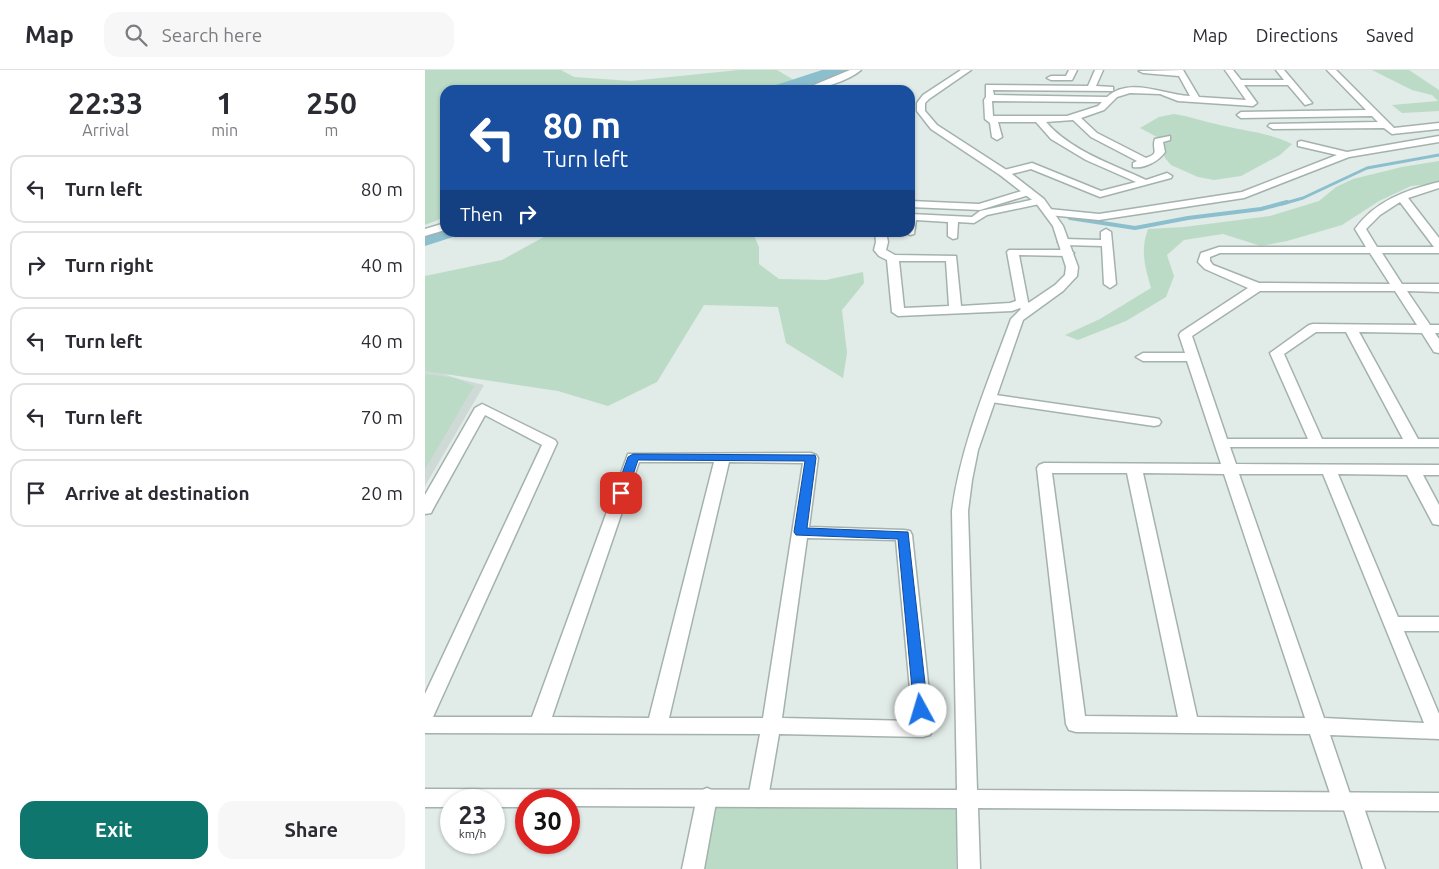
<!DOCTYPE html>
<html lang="en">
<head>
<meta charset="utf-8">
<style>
	body { margin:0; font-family:Ubuntu,sans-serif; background:#f7f7f7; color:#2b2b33; height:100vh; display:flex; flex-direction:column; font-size:19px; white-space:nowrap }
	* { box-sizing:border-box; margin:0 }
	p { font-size:16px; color:#7c7c81 }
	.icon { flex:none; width:28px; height:28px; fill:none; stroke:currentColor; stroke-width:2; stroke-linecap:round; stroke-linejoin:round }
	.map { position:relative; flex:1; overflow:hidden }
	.sheet { display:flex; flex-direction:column; background:#fff; width:425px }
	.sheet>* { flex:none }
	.hud { position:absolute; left:15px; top:15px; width:475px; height:152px; border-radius:15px; box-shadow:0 1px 4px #0004; background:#1a4fa0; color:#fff; overflow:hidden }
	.speed { position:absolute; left:15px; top:719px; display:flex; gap:10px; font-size:25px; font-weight:700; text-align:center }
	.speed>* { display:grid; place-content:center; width:65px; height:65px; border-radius:50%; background:#fff; box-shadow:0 1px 4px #0004; line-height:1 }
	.speed small { font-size:12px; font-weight:400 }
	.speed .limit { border:8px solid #d22; background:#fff; color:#111 }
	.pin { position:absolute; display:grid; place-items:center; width:42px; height:42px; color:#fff; margin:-21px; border-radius:10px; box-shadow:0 2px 8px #0006 }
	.me { position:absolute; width:55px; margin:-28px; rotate:354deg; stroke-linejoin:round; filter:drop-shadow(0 0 4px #0008) }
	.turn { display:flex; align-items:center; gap:18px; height:105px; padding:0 20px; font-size:22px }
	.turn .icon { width:65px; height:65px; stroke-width:2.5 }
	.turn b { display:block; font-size:35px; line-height:42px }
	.then { display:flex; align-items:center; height:48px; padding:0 20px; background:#0003; gap:10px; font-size:19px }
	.eta { display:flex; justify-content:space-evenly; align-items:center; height:85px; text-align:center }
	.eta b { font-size:30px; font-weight:600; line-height:35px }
	.primary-button { display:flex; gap:10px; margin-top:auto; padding:10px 20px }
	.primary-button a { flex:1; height:58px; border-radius:15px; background:#0f766e; color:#fff; font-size:20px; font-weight:600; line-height:58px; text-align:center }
	.primary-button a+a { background:#f7f7f7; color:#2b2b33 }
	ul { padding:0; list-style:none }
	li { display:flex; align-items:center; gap:15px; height:68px; margin:0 10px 8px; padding:0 10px; border:2px solid #e1e1e2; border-radius:15px }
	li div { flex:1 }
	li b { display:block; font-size:19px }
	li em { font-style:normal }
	header { display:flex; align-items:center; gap:30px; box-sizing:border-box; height:70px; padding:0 25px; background:#fff; border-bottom:1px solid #e1e1e2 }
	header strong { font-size:24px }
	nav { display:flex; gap:28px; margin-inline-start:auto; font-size:18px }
	.search { width:350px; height:45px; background:#f7f7f7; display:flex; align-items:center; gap:12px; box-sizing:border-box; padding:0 18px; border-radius:15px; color:#7c7c81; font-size:19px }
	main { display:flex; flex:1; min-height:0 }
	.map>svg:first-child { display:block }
</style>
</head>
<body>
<header>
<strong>Map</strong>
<div class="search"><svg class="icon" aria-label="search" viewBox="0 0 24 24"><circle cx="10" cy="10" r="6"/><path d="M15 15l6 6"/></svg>Search here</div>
<nav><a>Map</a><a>Directions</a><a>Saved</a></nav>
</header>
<main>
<section class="sheet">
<div class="eta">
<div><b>22:33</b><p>Arrival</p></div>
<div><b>1</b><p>min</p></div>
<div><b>250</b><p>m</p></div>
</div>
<ul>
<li><svg class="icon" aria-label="left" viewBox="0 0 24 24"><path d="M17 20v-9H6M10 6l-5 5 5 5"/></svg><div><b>Turn left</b></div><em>80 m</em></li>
<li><svg class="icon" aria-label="right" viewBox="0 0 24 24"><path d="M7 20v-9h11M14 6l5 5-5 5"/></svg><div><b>Turn right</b></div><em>40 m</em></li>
<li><svg class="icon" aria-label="left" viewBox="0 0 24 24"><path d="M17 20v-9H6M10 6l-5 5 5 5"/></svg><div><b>Turn left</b></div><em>40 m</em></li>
<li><svg class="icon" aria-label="left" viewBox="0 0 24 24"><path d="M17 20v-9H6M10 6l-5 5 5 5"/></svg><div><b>Turn left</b></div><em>70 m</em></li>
<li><svg class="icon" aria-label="arrive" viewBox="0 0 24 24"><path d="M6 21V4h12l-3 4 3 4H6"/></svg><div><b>Arrive at destination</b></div><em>20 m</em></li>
</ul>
<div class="primary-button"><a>Exit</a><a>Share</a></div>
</section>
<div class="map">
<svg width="1014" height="799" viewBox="0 0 1014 799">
	<rect width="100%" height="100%" fill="#e1ebe7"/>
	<!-- built -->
	<path fill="#cfdad6" d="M0 297 30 308 59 315 0 416Z"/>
	<!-- green -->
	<g fill="#bbdbc6">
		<path d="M0 0H136L149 7 206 11 314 0H352L369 10 365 15 347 20H20V147L0 155Z"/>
		<path d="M947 0H984L1014 20V41L977 43 967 35 1013 31 1007 25 987 20Z"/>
		<path d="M749 44C764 46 776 51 791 54 817 61 843 62 867 74L855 85 816 106 789 110 773 107 746 95 740 88 734 68 715 58 734 47Z"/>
		<path d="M1014 91V113L986 116 954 131 917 155 862 171 836 176 798 164 759 170 742 185 749 206 741 227 701 251 653 270 640 265 675 249 726 218C720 196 715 181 723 159L759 157 845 146 894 131 911 117 928 109 977 97Z"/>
		<path d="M328 163 334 177V194L354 209 401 210 438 202 439 213 417 240 422 283 418 308 361 273 353 237 279 235 232 312 183 336 133 321 0 301V206L77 190 126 163Z"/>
		<path d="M0 304 30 308 49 316 0 399Z"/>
		<path d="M286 733 531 737V799H275Z"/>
	</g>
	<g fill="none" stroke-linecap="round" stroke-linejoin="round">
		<!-- stream-far1 -->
		<path stroke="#8cbfcd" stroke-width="3" d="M857 134 878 128 942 98 1014 85"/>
		<!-- stream -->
		<path stroke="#8cbfcd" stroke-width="4" d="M645 148 710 158 763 148 836 139 862 132"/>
		<!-- river -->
		<g fill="#8cbfcd" fill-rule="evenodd">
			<path d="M397 0H421L419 3 371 20H346L348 16Z"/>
			<path d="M20 155V162H31L28 167 0 176V162Z"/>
		</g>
		<!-- minor casing -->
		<g stroke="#a4b2ae" stroke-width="3">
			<g id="minor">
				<path d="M425 0H436C423 11 394 20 377 20Z"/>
				<path d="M644 0H652L647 10H626L622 8 626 6H641Z"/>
				<path d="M670 0H678L671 16 688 17V21L568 20 569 25 682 27C704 6 740 25 765 26L754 6 718 3 714 1 758 0 774 27 821 30 800 0H808L816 10H859L851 0H859L887 33 880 35 863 15H819L832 33 828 36 753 31 735 24 705 23 692 27 679 40 656 48 672 63 721 88C736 83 726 80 730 69L745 66V70L738 72 740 82C734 91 719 99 708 97V93L712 91 666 67 648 50 621 52C646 81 687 94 721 110L742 103 747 106 746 108 675 127 606 99 579 106 575 105V101L607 93 676 121 711 112 661 90 626 69 611 52H573L577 67 572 70 567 67 565 53 560 49 559 30 561 27V15L663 16ZM567 31 677 32 673 36 642 46H568Z"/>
				<path d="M902 0H911L969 58 1014 53V59L967 64 959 58 848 59 843 56 845 54 953 52 947 46 816 48 812 45 816 42 941 40Z"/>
				<path d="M1014 66V72L924 87 819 128 674 150 624 145 619 142 624 139 674 144 817 122 912 85 873 76V72L876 71 922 82Z"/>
				<path d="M1014 112V118L983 128 1014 168V183H957L977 214H1014V222L982 221 1005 255H1014V263H1010L1014 269V283L1009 282 997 263 934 262 993 369H1014V377H805L811 394 1014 395V405H998L1014 435V455L1008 454 982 405 913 404 973 547H1014V561H979L1014 644V669L905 665 925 724 934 726 937 732 960 799H938L919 740 911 738 908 732 885 664 651 662 644 660 641 654 612 398 614 395 619 393 796 394 762 291H718L711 287 718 283H760L754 265 756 262 823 218 780 199 773 192 776 183 794 177H941L930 159C950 131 981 120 1014 112ZM975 132 1009 177H952L941 159 955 145ZM795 183H945L965 214 834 213 788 195 785 191V187ZM835 221H970L992 255 888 254 884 255 845 283 883 369H802L767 266ZM891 262H921L978 369H897L859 284ZM627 403H702L753 647 660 646ZM718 403 799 404 880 648 772 647ZM814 404H898L999 653 899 648Z"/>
				<path d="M603 119 607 120V124L555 140 485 137V131L554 134Z"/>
				<path d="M615 128 620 131 619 133 562 145 549 153 533 152 532 168 528 169 523 166V152L491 150 489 164 485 165 480 162H485V144L547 147 555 141Z"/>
				<path d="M20 153V160L0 166V159Z"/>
				<path d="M681 159 686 162 691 214 685 218 679 214 677 176 639 175 633 172 639 169 676 170V162Z"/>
				<path d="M450 162H461L463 172 461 180 470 185 531 186 536 236 585 233 591 231 582 182 584 180H643L649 183 643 186 594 185 603 232 609 239 607 242H599L595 238 587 241 473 246 467 242 462 190 454 186 449 180 451 172ZM474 191H521L524 236 479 238Z"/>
				<path d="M564 324 729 348 734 349 736 352 734 355 729 356 559 331 557 328Z"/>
				<path d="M57 334 130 370 132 373 8 647H107L203 384 386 383 391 385 393 388 384 457 479 460 485 461 487 465 508 659 505 665 498 667 354 664 343 728 340 734 333 737 326 734 323 728 335 664 0 663V624L117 375 60 345 8 439 6 443 0 444V425L50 338ZM214 392H289L224 648 127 647ZM304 392 378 393 338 648H244ZM382 468 471 470 488 651 357 648Z"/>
				<path d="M282 718 289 721 292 727 279 799H257L272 727 275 721Z"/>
			</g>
		</g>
		<!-- tertiary casing -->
		<g stroke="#a4b2ae" stroke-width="3">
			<path id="tertiary" d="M536 0H546L504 29 500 33V41L512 55 583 101 619 129 638 156 653 197 652 206 638 221 598 250 553 380 547 410 543 441 552 720 1014 723V741L553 738 555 799H533L532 738 144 736V730H101V737H69V730H26V737H0V719L532 720 527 441C536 374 563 312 586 249L599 236 630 215 640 205 641 197 628 156 611 133 575 105 506 59 492 41V33L498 25Z"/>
		</g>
		<!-- minor -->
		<use href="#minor" fill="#fff" fill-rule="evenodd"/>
		<!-- tertiary -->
		<use href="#tertiary" fill="#fff" fill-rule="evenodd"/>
	</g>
	<!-- route -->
	<path fill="#1a73e8" stroke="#114b97" d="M208 384 390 385 391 388 382 458 483 462 503 640 501 644 496 645 491 644 489 640 473 469 371 465 369 462 380 391 213 390 202 423 200 426H192L190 423 203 387Z"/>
</svg>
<div class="speed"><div>23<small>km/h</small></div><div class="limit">30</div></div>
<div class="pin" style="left:196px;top:423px;background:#d93025"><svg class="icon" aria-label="arrive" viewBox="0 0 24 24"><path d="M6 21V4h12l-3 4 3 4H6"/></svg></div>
<svg class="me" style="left:496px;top:640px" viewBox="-20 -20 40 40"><circle r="19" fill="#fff"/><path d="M0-13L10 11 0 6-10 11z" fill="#1a73e8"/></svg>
<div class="hud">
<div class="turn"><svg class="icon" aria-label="left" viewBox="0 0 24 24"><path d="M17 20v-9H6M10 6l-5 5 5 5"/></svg><div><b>80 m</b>Turn left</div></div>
<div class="then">Then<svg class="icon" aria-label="right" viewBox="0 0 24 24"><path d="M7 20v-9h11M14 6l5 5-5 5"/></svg></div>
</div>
</div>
</main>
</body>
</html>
